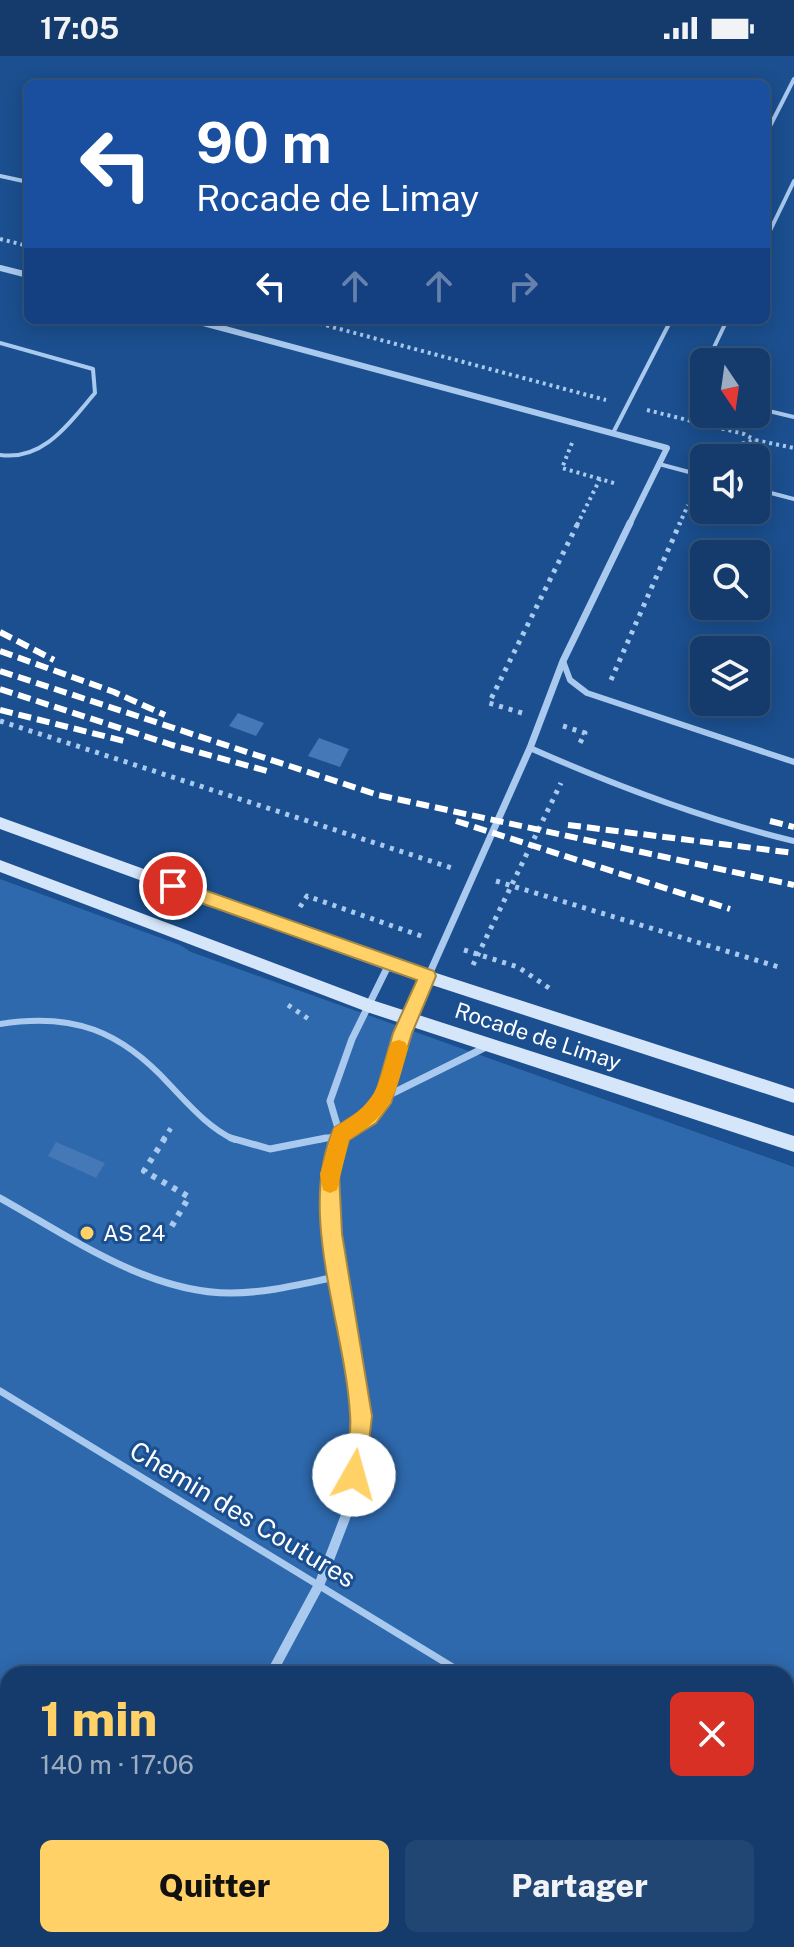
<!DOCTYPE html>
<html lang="fr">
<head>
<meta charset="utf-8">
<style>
	body { margin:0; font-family:"Public Sans",sans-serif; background:#214673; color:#f1f3f6; height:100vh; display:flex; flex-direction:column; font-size:30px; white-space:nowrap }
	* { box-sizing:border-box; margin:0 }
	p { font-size:26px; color:#9dadc1 }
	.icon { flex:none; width:44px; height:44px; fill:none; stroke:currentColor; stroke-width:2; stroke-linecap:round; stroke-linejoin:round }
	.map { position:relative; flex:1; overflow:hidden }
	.panel { position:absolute; left:0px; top:1610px; width:794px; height:282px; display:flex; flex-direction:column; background:#143b6b; border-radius:24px 24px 0 0; box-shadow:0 4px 20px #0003,0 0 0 2px #33557e }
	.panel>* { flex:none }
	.guide { position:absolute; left:24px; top:24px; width:746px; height:244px; border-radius:12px; box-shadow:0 4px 20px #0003,0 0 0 2px #33557e; background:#1a4fa0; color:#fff; overflow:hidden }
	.needle { width:52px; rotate:167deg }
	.fabs { position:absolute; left:690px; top:292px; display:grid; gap:16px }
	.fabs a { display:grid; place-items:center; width:80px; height:80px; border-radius:12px; background:#143b6b; box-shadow:0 4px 20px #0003,0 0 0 2px #33557e; font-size:40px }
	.pin { position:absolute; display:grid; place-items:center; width:68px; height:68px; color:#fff; margin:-34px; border:4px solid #fff; border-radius:50%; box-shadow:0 2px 8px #0007 }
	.me { position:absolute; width:88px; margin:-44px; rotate:7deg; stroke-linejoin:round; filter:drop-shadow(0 0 6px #0008) }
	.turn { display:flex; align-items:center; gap:28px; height:168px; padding:0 40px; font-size:36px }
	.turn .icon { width:104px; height:104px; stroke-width:2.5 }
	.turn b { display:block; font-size:56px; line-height:68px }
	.lanes { display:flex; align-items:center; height:76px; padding:0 40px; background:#0003; justify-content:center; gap:40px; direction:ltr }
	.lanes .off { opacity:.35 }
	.round { display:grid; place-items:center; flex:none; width:84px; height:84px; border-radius:12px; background:#214673 }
	.headline { display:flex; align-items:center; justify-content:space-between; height:136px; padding:0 40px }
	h1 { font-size:48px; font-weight:800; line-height:60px; color:#ffd166 }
	.button { display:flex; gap:16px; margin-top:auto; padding:16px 40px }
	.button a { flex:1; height:92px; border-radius:12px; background:#ffd166; color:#111; font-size:32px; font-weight:800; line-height:92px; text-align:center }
	.button a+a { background:#214673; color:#f1f3f6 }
	.status { display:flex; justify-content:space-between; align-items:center; height:56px; padding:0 40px; background:#143b6b; direction:ltr }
	.status svg { height:22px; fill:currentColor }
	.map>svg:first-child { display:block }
</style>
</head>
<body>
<div class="status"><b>17:05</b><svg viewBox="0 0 49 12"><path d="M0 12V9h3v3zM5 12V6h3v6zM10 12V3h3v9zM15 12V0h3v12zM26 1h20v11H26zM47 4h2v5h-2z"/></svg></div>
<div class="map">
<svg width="794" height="1891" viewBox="0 0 794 1891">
	<rect width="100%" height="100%" fill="#1b4f8f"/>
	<!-- green -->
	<path fill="#2e69ad" d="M0 823 180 889 191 896 794 1111V1769L786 1767V1618H8V1725L0 1723Z"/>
	<!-- water -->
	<path fill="#3c6290" stroke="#9cc4f0" stroke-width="2" d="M279 1884H584L581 1891H280Z"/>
	<!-- building -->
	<g fill="#4478b7">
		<path d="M238 657 264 667 256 680 229 670Z"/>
		<path d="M319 682 349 693 340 711 308 700Z"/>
		<path d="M56 1086 105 1107 96 1122 48 1100Z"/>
	</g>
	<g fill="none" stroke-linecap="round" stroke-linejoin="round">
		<!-- path-far2 -->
		<g stroke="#a9c9ee" stroke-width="4" stroke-dasharray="3 4" stroke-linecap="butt">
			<path d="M0 183 28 190"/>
			<path d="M306 264 606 344"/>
			<path d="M647 354 744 378 755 384"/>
			<path d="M572 387 562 412 600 423"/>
			<path d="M715 395 755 384 794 392"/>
			<path d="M577 469 600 423 617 428"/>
			<path d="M679 469 688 449"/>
		</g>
		<!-- path-far1 -->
		<g stroke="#a9c9ee" stroke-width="5" stroke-dasharray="4 6" stroke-linecap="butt">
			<path d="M611 624 680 467"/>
			<path d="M522 657 489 647 578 467"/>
			<path d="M0 665 452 812"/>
			<path d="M563 670 585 677 579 689"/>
			<path d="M496 825 782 912"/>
			<path d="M300 851 307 840 424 881"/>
			<path d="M464 894 518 911 552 934"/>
			<path d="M473 909 561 727"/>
			<path d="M288 949 310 964"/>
			<path d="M163 1084 173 1069"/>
		</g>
		<!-- path -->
		<g stroke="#a9c9ee" stroke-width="6" stroke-dasharray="5 7" stroke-linecap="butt">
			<path d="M165 1082 144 1115 189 1141 170 1173"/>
			<path d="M786 1878 794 1876"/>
			<path d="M731 1891 761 1884"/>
		</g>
		<!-- service-far2 -->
		<g stroke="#a9c9ee" stroke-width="4">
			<path d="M766 78 794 23"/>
			<path d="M0 120 28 126"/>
			<path d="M766 183 794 125"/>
			<path d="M0 287 93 313 95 337C69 367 44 405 0 399"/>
			<path d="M707 306 727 264"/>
			<path d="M704 311 692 335 704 338"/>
			<path d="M756 352 794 361"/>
			<path d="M613 377 671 264"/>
			<path d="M659 408 704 420"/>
			<path d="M756 433 794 443"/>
		</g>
		<!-- service-far1 -->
		<g stroke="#a9c9ee" stroke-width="6">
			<path d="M563 605 570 624 587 637 794 706"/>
			<path d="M530 692C616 730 702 763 794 785"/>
			<path d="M0 968C73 956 121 975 170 1029 190 1050 209 1072 235 1084"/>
			<path d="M318 1084 340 1079"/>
		</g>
		<!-- service -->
		<g stroke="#a9c9ee" stroke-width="7">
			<path d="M231 1082 270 1093 326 1082"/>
			<path d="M0 1142C70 1181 148 1237 231 1237 268 1237 305 1227 341 1220"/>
			<path d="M0 1335 464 1618"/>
			<path d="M786 1819 794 1824"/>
		</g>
		<!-- minor-far2 -->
		<g stroke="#a9c9ee" stroke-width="6">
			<path d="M0 212 28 219"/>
			<path d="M192 264 667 392 629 469"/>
		</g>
		<!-- minor-far1 -->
		<g stroke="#a9c9ee" stroke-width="7">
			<path d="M385 1041 488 990"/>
			<path d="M340 1079 369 1060 385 1041 403 977 530 692 563 605 630 467"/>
			<path d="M339 1084 340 1079 330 1045 352 983 389 908"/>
		</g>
		<!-- minor -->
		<g stroke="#a9c9ee" stroke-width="10">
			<path d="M271 1618 320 1527 350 1449 361 1360 332 1178 330 1118 339 1082"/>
			<path d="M125 1891 129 1884"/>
		</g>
		<!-- secondary -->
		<g fill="#d6e6fa" fill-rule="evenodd">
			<path d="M0 761 390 902 794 1033V1047L389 915 0 773Z"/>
			<path d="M0 804 372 944 794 1080V1096L370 957 0 816Z"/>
		</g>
		<!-- rail -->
		<g stroke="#fff" stroke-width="6" stroke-dasharray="13 6" stroke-linecap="butt">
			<path d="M0 576 54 604"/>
			<path d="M0 595 114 636 165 659"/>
			<path d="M0 615 378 739 794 829"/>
			<path d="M0 633 172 689 267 715"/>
			<path d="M0 654 128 686"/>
			<path d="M456 765 730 853"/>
			<path d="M770 765 794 771"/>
			<path d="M568 769 794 797"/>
		</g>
	</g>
	<!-- route -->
	<path fill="#ffd166" stroke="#a68842" stroke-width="2" d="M173 823 434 915 436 920 412 977 391 1047 376 1067 349 1084 339 1118 342 1178 372 1360 365 1419 362 1427 354 1430 346 1427 343 1419C346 1400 352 1378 350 1358 345 1270 296 1156 334 1072L362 1054 376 1037 393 977 417 924 167 835 164 830 167 825Z"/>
	<!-- slow -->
	<path fill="#f59e0b" d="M399 984 405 986 408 992C394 1042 394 1055 349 1084L337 1134 330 1137 323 1134 320 1118 334 1072C376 1046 376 1038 389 992L392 986Z"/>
	<!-- markers -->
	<circle fill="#ffd166" stroke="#1b4f8f" stroke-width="3" cx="87" cy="1177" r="8"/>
	<g text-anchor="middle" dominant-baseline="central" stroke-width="6" stroke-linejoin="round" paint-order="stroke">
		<!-- street labels -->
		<g font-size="22" fill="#fff" stroke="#1b4f8f">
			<text transform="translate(538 980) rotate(18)">Rocade de Limay</text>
		</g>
		<!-- poi labels -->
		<g font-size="22" fill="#fff" stroke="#1b4f8f" text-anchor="start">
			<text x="103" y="1177">AS 24</text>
		</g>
		<!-- near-street labels -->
		<g font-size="26" fill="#fff" stroke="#1b4f8f">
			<text transform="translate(243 1458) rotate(31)">Chemin des Coutures</text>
		</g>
	</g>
</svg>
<div class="fabs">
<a><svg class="needle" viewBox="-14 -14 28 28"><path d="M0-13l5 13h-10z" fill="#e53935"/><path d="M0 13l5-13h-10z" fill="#9dadc1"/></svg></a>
<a><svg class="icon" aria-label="sound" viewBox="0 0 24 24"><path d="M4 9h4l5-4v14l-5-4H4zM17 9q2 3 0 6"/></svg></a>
<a><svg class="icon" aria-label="search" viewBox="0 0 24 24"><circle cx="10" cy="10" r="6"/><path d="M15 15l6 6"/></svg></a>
<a><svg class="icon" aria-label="layers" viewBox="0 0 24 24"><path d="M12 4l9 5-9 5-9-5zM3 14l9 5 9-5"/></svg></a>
</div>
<div class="pin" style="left:173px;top:830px;background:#d93025"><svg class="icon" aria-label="arrive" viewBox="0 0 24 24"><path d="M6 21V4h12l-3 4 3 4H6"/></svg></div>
<svg class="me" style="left:354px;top:1419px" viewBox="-20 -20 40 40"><circle r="19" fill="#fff"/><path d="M0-13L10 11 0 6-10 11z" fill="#ffd166"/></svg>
<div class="guide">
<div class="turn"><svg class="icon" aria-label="left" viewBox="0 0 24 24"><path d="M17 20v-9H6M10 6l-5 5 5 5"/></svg><div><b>90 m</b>Rocade de Limay</div></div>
<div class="lanes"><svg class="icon" aria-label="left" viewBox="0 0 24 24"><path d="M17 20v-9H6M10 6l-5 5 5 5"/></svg><svg class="icon off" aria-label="ahead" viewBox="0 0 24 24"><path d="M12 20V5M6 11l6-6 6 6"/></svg><svg class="icon off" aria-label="ahead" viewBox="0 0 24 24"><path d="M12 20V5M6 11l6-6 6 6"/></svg><svg class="icon off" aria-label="right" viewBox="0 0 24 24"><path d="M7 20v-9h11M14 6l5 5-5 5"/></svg></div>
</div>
<section class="panel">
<div class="headline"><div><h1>1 min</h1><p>140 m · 17:06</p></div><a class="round" style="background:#d93025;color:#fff"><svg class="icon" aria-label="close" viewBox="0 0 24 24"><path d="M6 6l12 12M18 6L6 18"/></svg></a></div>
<div class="button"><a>Quitter</a><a>Partager</a></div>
</section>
</div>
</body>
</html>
